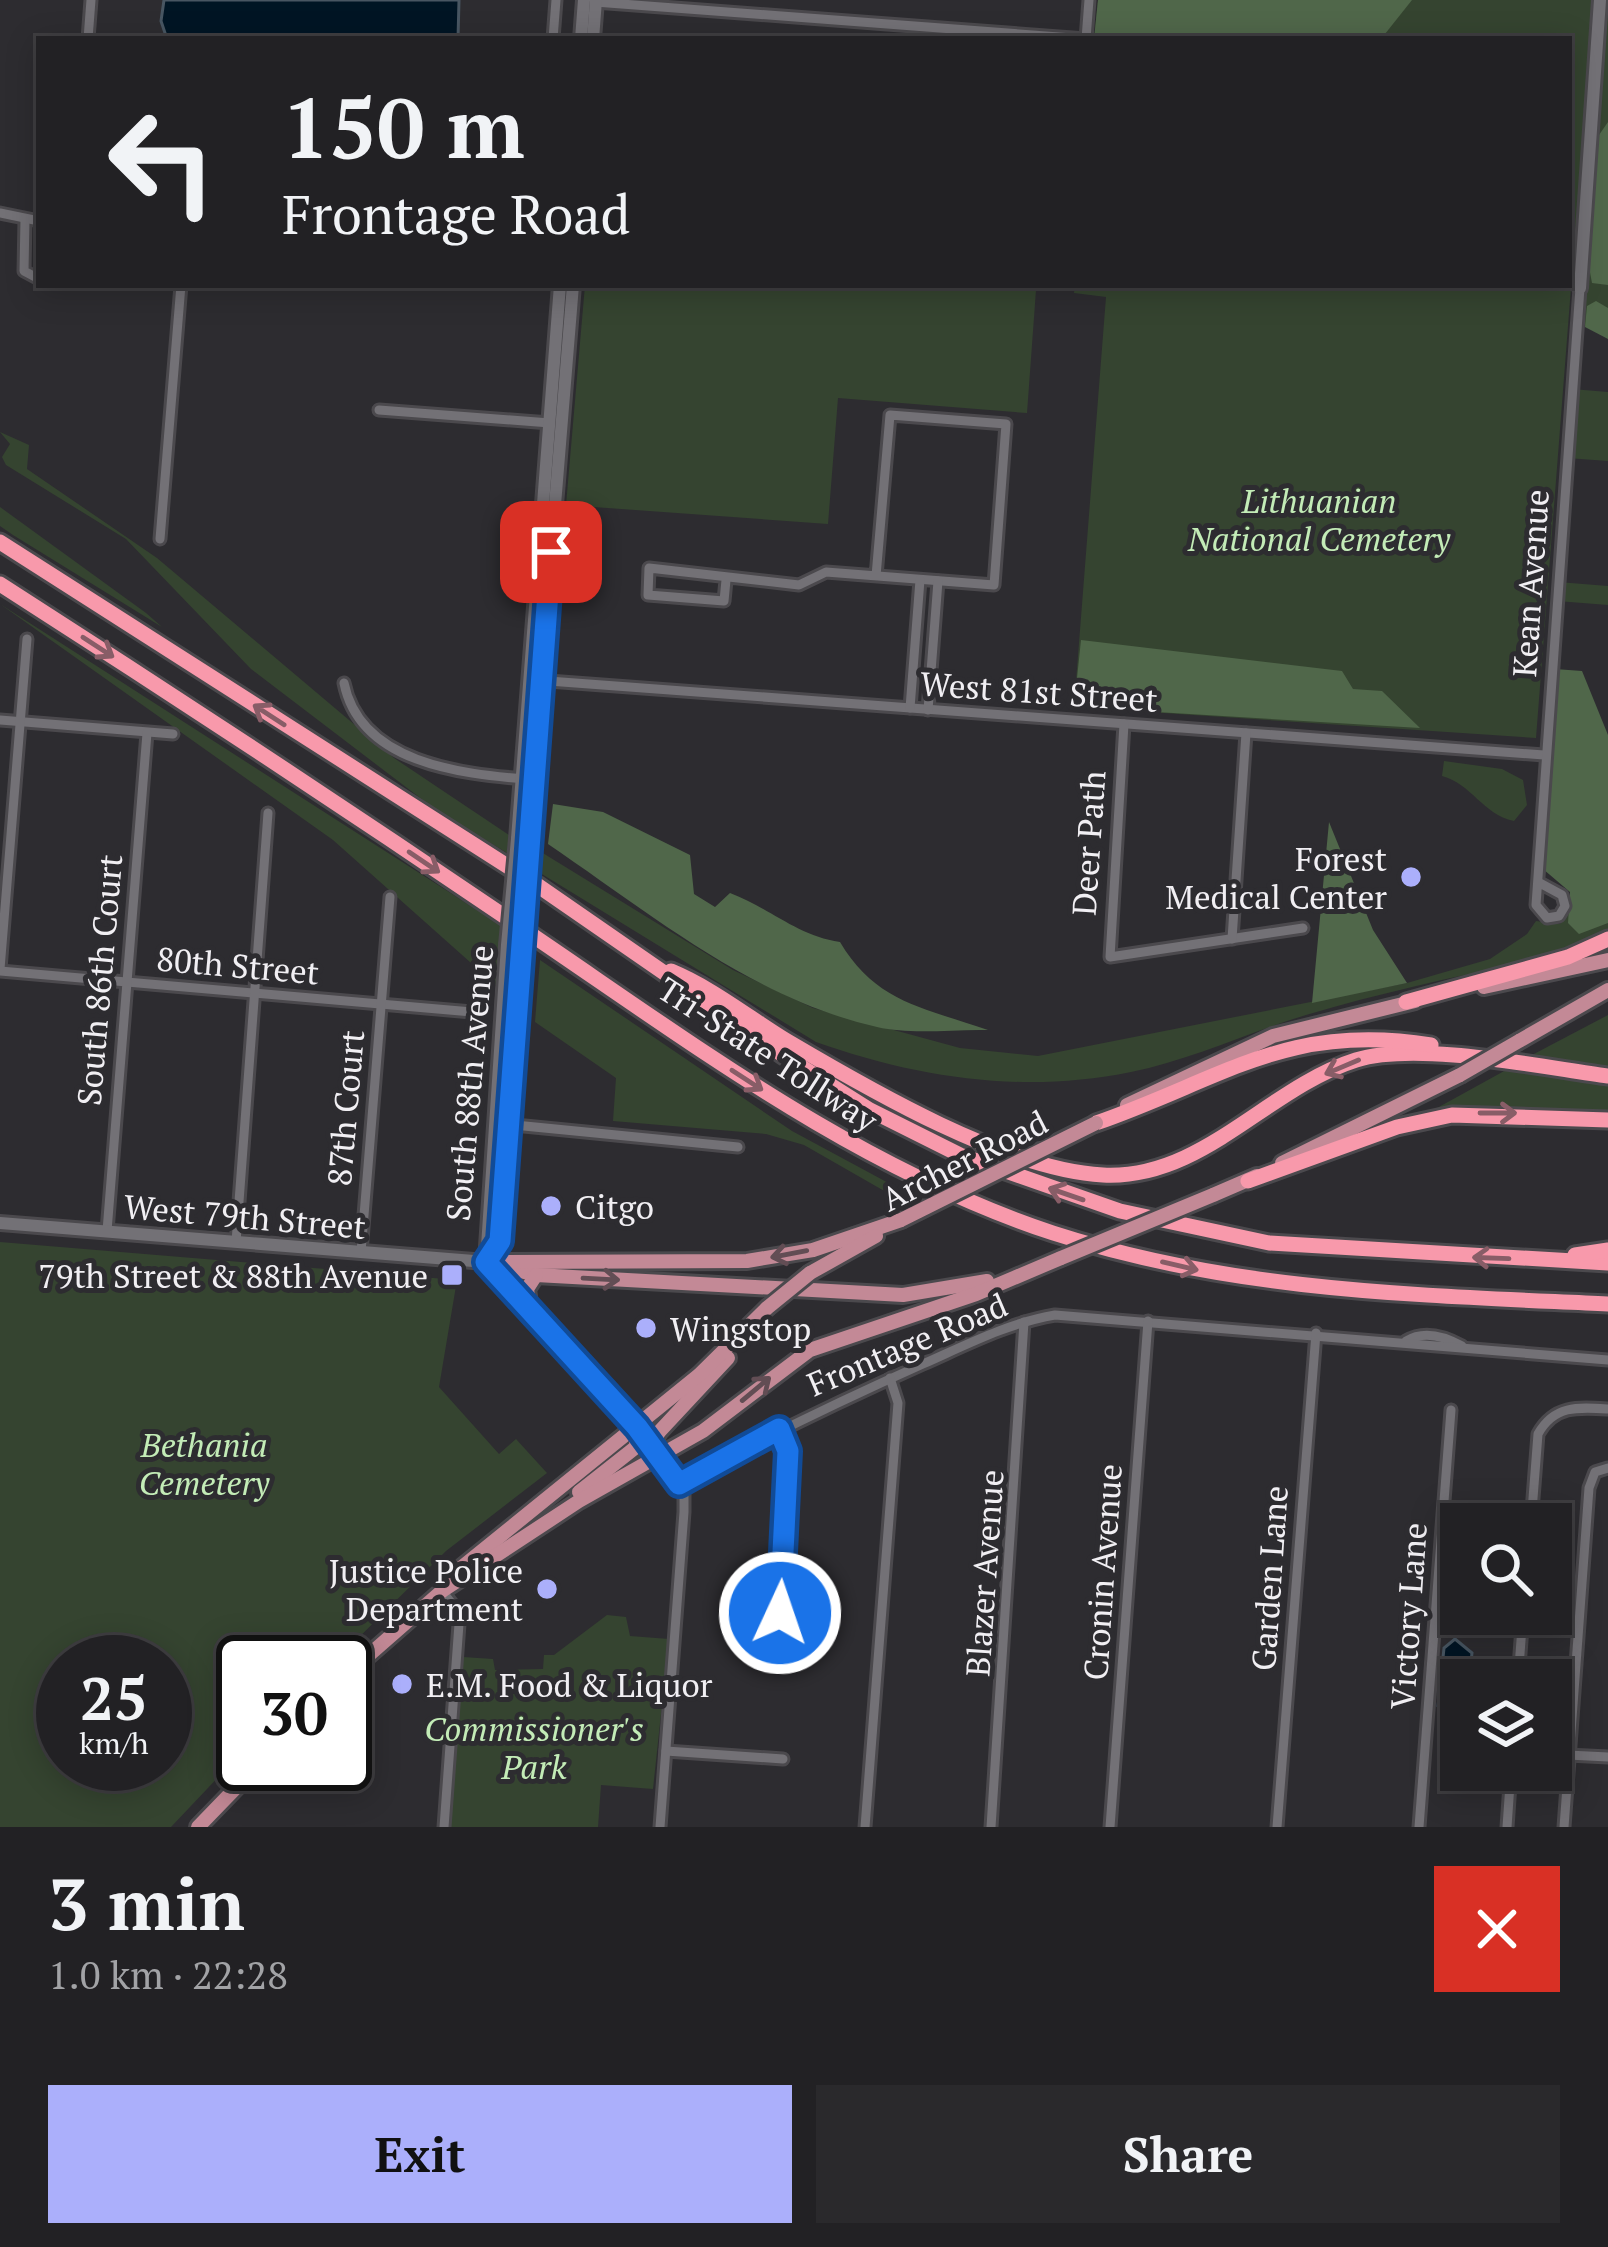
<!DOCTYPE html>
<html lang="en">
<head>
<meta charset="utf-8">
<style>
	body { margin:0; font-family:"PT Serif",serif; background:#2a292c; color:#f1f3f6; height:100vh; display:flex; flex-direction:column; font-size:45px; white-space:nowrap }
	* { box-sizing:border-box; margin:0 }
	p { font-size:39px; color:#a2a3a6 }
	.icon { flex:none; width:66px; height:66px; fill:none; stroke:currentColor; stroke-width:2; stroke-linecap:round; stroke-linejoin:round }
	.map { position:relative; height:1827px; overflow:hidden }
	.panel { display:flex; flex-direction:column; background:#222124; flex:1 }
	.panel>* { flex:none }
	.guide { position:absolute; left:36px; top:36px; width:1536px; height:252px; border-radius:0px; box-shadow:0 6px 30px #0003,0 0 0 3px #3f3e41; background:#222124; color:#f1f3f6; overflow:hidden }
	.tools { position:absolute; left:1440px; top:1503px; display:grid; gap:24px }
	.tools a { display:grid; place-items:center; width:132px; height:132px; border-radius:0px; background:#222124; box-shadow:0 6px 30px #0003,0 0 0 3px #3f3e41; font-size:60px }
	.speed { position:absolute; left:36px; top:1635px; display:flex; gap:24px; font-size:60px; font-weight:700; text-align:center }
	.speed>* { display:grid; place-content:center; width:156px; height:156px; border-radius:50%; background:#222124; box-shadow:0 6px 30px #0003,0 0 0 3px #3f3e41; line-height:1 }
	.speed small { font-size:30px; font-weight:400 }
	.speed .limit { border:6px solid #111; border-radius:18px; background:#fff; color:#111 }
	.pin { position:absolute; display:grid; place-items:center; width:102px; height:102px; color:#fff; margin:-51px; border-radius:24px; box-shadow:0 6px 18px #0006 }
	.me { position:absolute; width:132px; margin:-66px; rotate:3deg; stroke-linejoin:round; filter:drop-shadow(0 0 9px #0008) }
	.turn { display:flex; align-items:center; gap:42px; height:252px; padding:0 48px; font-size:54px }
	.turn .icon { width:156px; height:156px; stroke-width:2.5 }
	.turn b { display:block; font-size:84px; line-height:102px }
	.round { display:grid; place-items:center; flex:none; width:126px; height:126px; border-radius:0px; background:#2a292c }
	.summary { display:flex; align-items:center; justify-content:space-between; height:204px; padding:0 48px }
	h1 { font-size:72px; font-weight:700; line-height:90px }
	.button { display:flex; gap:24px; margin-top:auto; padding:24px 48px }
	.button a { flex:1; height:138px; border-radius:0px; background:#abaffb; color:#111; font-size:48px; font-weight:700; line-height:138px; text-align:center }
	.button a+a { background:#2a292c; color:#f1f3f6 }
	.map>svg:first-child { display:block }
</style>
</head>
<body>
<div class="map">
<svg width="1608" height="1827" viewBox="0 0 1608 1827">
	<rect width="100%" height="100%" fill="#2d2c30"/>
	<!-- green -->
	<g fill="#354430" fill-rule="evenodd">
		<path d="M1098 0H1608V327L1578 325 1589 56 1536 738 1074 707 1106 297 1074 293 1075 285H1569V39H1094Z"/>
		<path d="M585 285H972L1036 290 1027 413 838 398 828 524 566 505Z"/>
		<path d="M1572 389 1608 392V461L1567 458Z"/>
		<path d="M0 432 29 445 27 469 157 558 394 758 509 835 507 853 436 810 251 669 126 539 6 465 2 457 10 444Z"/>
		<path d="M0 507 146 613 162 627 13 535 0 526Z"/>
		<path d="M1558 582 1608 586V605L1557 601Z"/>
		<path d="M0 604 502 926 498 987 333 840Z"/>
		<path d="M1444 761 1502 769 1523 780 1527 805 1514 821C1482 814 1472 784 1442 776Z"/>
		<path d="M533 847 733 970 813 1008 960 1048 1038 1056 1407 983 1490 959 1527 934 1536 921 1560 924 1569 913V923H1608V935L1582 949C1490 970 1396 988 1306 1015 1247 1033 1191 1060 1131 1072 1023 1094 918 1078 816 1042L532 868Z"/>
		<path d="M540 960 792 1131 920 1200 907 1204 804 1145 766 1134 613 1121 616 1078 535 1022Z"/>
		<path d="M1608 1015V1068L1532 1055Z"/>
		<path d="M1506 1070 1608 1084V1112L1496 1107 1438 1113 1437 1108Z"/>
		<path d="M0 1242 457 1280 439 1387 499 1454 516 1439 547 1473 446 1551 334 1662H243V1751L171 1827H0ZM63 1662H165V1764H63Z"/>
		<path d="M607 1615 626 1617 630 1636 669 1639 653 1789 601 1785 598 1827H449L463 1657 493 1659 495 1670 543 1669 544 1655H554Z"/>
	</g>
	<!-- forest -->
	<g fill="#50674a">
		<path d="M1098 0H1412L1381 39H1094Z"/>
		<path d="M1608 122V285L1592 283 1588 262 1599 135Z"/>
		<path d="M1596 301 1608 308V339L1585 327 1587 306Z"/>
		<path d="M1081 640 1342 671 1353 689 1382 691 1420 728 1074 707Z"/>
		<path d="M1555 669 1582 671 1608 735V923L1579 934 1568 923 1570 892 1543 869Z"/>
		<path d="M553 804 603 812 690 855 694 894 715 907 730 893C770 908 797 936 840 942 876 1003 925 1008 988 1030 953 1029 911 1035 877 1027 753 999 651 914 548 844Z"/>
		<path d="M1329 822 1373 930 1407 983 1312 1003Z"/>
	</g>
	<!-- water -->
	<g fill="#001524" stroke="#485662" stroke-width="3">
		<path d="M164 0H459L458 39H167L161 21Z"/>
		<path d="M1455 1639 1472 1653 1469 1680H1461L1457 1717 1444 1715 1438 1706 1444 1648Z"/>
	</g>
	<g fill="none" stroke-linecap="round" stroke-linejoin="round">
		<!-- street casing -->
		<g stroke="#4b494d" stroke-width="15">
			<g id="street">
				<path d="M595 2 1086 39"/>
				<path d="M88 39 91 0"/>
				<path d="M553 39 556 0"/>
				<path d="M1086 39 1089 0"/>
				<path d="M0 213 39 221"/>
				<path d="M25 219 24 271 39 279"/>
				<path d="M379 410 550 423"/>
				<path d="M160 539 181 285"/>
				<path d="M726 580 724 601 648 595 649 568 799 585 826 572 994 585 1006 424 890 415 876 576"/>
				<path d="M535 680 1544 755"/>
				<path d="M344 683C360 763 461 774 526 779"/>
				<path d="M910 708 920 580"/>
				<path d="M928 710 938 581"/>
				<path d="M0 720 173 734"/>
				<path d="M1124 724 1110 957 1303 928"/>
				<path d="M1538 882 1562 895 1565 906 1559 916 1547 918 1536 905 1580 288"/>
				<path d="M1232 939 1246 733"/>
				<path d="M0 969 27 639"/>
				<path d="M0 971 472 1012"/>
				<path d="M504 1124 738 1147"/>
				<path d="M107 1231 147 733"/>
				<path d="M236 1242 268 813"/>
				<path d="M361 1252 390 897"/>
				<path d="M1406 1341C1424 1330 1444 1336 1462 1346"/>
				<path d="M779 1429 788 1451 780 1613"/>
				<path d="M679 1484C759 1440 840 1401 923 1364 966 1345 1008 1323 1055 1315L1608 1360"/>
				<path d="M1531 1524 1538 1434C1554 1405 1578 1407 1608 1409"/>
				<path d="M442 1591 457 1610 459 1624 444 1827"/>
				<path d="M1518 1680 1523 1614"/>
				<path d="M666 1751 783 1759"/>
				<path d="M1568 1755 1608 1757"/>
				<path d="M660 1827 684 1512V1495L660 1455"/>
				<path d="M865 1827 898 1403 890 1378"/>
				<path d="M991 1827 1024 1322"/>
				<path d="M1110 1827 1148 1321"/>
				<path d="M1277 1827 1316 1333"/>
				<path d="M1419 1827 1451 1410"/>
				<path d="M1507 1827 1511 1770"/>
				<path d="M1564 1827 1589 1488 1595 1472 1608 1468"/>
			</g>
		</g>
		<!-- secondary casing -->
		<g stroke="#4b494d" stroke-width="18">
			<g id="secondary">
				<path d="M581 39 584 0"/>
				<path d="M593 39 596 0"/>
				<path d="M1580 288 1600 0"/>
				<path d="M517 839 560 285"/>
				<path d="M527 847 573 285"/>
				<path d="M0 1223 486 1262"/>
				<path d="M486 1261 500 1242 519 953"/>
				<path d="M486 1262 507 945"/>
				<path d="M486 1262 659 1455"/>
			</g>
		</g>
		<!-- primary casing -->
		<g stroke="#4b494d" stroke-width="20">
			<g id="primary">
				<path d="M1484 987 1608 960"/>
				<path d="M1519 1041 1608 990"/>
				<path d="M1127 1105 1273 1036 1415 1001"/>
				<path d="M1282 1163 1460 1075"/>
				<path d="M1213 1195 1257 1176"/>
				<path d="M486 1262 536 1275 903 1295 987 1281"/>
				<path d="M498 1262 747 1261 813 1250 901 1220"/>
				<path d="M810 1273 876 1236"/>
				<path d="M530 1311 527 1289 536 1275"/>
				<path d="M660 1455 655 1439 659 1432 728 1358"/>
				<path d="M579 1492 636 1447 637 1427"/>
				<path d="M442 1591 451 1576 699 1375 767 1308"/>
				<path d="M345 1676 442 1591 579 1501 703 1431 810 1350 976 1294 1061 1258"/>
				<path d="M198 1827 259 1764"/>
			</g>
		</g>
		<!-- highway casing -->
		<g stroke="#4b494d" stroke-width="21">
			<g id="highway">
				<path d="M0 542 537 885 783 1055 870 1110 960 1155 1120 1211 1269 1243 1608 1263"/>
				<path d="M0 584C178 698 354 814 529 933 696 1046 859 1169 1053 1233 1235 1292 1420 1295 1608 1304"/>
				<path d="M671 971C712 988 748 1017 787 1041 870 1090 1007 1170 1103 1175 1202 1180 1267 1088 1356 1060 1417 1041 1541 1067 1608 1076"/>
				<path d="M1406 1002 1568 957 1608 939"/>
				<path d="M1096 1123C1223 1079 1287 1022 1431 1045"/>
				<path d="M1248 1181 1397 1127 1452 1115 1608 1120"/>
				<path d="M1575 1255 1608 1250"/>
			</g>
		</g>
		<!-- street -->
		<use href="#street" stroke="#737176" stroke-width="9"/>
		<!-- secondary -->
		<use href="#secondary" stroke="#737176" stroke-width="12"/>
		<!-- primary -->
		<use href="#primary" stroke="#c38996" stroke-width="14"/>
		<!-- highway -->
		<use href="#highway" stroke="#f899ab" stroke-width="15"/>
		<!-- secondary-bridge casing -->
		<g stroke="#4b494d" stroke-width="18" stroke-linecap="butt">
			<g id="secondary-bridge">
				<path d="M507 945 517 839"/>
				<path d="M519 953 527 847"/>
			</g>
		</g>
		<!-- primary-bridge casing -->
		<g stroke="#4b494d" stroke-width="20" stroke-linecap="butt">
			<g id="primary-bridge">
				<path d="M1460 1075 1519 1041"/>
				<path d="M901 1220 1096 1123"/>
				<path d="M1061 1258 1213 1195"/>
				<path d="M767 1308 810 1273"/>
			</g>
		</g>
		<!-- secondary-bridge -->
		<use href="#secondary-bridge" stroke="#737176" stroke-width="12"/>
		<!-- primary-bridge -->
		<use href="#primary-bridge" stroke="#c38996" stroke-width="14"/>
	</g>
	<!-- one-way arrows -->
	<defs><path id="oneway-shaft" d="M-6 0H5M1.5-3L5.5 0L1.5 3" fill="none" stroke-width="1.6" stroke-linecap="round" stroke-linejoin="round" transform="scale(3)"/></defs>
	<g stroke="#885d67">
		<use href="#oneway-shaft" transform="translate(98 647) rotate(33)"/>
		<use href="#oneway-shaft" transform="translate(269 715) rotate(-147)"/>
		<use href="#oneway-shaft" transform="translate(424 862) rotate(34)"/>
		<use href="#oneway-shaft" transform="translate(1342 1067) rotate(157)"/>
		<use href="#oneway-shaft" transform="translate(747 1080) rotate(33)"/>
		<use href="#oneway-shaft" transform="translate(1498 1113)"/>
		<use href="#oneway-shaft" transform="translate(1066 1194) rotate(-161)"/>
		<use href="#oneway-shaft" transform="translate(1491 1258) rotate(-178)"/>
		<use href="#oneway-shaft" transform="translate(1180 1266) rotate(13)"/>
	</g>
	<g stroke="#624d54">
		<use href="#oneway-shaft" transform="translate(789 1254) rotate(169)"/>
		<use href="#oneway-shaft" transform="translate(601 1279) rotate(3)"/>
		<use href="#oneway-shaft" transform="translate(756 1389) rotate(-40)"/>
	</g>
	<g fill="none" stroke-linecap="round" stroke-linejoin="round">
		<!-- route casing -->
		<g stroke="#114b97" stroke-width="30">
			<path id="route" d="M551 552 500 1241 486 1262 637 1427 679 1484 779 1429 788 1451 780 1613"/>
		</g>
		<!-- route -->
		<use href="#route" stroke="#1a73e8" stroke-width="21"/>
	</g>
	<!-- markers -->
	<g fill="#abaffb" stroke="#2d2c30" stroke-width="4.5">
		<circle cx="1411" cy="877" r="12"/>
		<circle cx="551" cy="1206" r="12"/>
		<rect x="440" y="1263" width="24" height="24" rx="6"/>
		<circle cx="646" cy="1328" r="12"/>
		<circle cx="547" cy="1589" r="12"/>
		<circle cx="402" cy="1684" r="12"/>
	</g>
	<g text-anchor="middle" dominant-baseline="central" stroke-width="10" stroke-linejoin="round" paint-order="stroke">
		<!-- park labels -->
		<g font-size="33" font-style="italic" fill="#c3ecb7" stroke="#2d2c30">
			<text x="1319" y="500">Lithuanian<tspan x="1319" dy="38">National Cemetery</tspan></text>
			<text x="204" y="1444">Bethania<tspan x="204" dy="38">Cemetery</tspan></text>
			<text x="534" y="1728">Commissioner's<tspan x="534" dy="38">Park</tspan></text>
		</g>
		<!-- street labels -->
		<g font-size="33" fill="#f1eff3" stroke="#2d2c30">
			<text transform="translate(1530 583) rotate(-86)">Kean Avenue</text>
			<text transform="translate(1039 691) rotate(4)">West 81st Street</text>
			<text transform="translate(1088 843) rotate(-86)">Deer Path</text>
			<text transform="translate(238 965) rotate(5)">80th Street</text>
			<text transform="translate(99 980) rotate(-85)">South 86th Court</text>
			<text transform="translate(768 1054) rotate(33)">Tri-State Tollway</text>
			<text transform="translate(469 1083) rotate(-85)">South 88th Avenue</text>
			<text transform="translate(345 1108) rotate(-85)">87th Court</text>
			<text transform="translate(964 1160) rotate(-27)">Archer Road</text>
			<text transform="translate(245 1216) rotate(5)">West 79th Street</text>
			<text transform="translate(907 1344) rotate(-23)">Frontage Road</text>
			<text transform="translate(1102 1572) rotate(-86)">Cronin Avenue</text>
			<text transform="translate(984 1573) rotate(-86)">Blazer Avenue</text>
			<text transform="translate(1269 1578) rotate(-86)">Garden Lane</text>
			<text transform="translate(1408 1616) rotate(-86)">Victory Lane</text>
		</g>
		<!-- poi labels -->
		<g font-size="33" fill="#f1eff3" stroke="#2d2c30" text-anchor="end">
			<text x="1387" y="858">Forest<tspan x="1387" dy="38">Medical Center</tspan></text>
			<text x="575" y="1206" text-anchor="start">Citgo</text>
			<text x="428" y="1275">79th Street &amp; 88th Avenue</text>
			<text x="670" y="1328" text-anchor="start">Wingstop</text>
			<text x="523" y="1570">Justice Police<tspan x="523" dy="38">Department</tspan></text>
			<text x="426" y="1684" text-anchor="start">E.M. Food &amp; Liquor</text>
		</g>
	</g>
</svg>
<div class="tools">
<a><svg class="icon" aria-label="search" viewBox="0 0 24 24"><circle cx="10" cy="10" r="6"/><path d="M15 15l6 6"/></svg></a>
<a><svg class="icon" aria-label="layers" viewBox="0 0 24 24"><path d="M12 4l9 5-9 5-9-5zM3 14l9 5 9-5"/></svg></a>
</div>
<div class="speed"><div>25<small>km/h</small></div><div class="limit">30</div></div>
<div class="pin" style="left:551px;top:552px;background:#d93025"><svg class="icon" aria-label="arrive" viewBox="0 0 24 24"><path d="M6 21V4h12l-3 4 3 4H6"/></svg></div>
<svg class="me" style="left:780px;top:1613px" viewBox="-20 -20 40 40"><circle r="17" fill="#1a73e8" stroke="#fff" stroke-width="3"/><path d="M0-11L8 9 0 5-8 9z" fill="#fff"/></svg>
<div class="guide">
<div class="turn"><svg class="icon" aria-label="left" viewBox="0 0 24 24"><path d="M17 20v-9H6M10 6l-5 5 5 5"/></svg><div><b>150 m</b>Frontage Road</div></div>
</div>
</div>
<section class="panel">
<div class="summary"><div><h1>3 min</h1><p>1.0 km · 22:28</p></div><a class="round" style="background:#d93025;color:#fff"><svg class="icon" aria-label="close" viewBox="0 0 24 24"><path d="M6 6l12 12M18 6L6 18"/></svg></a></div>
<div class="button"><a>Exit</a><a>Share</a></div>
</section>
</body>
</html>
